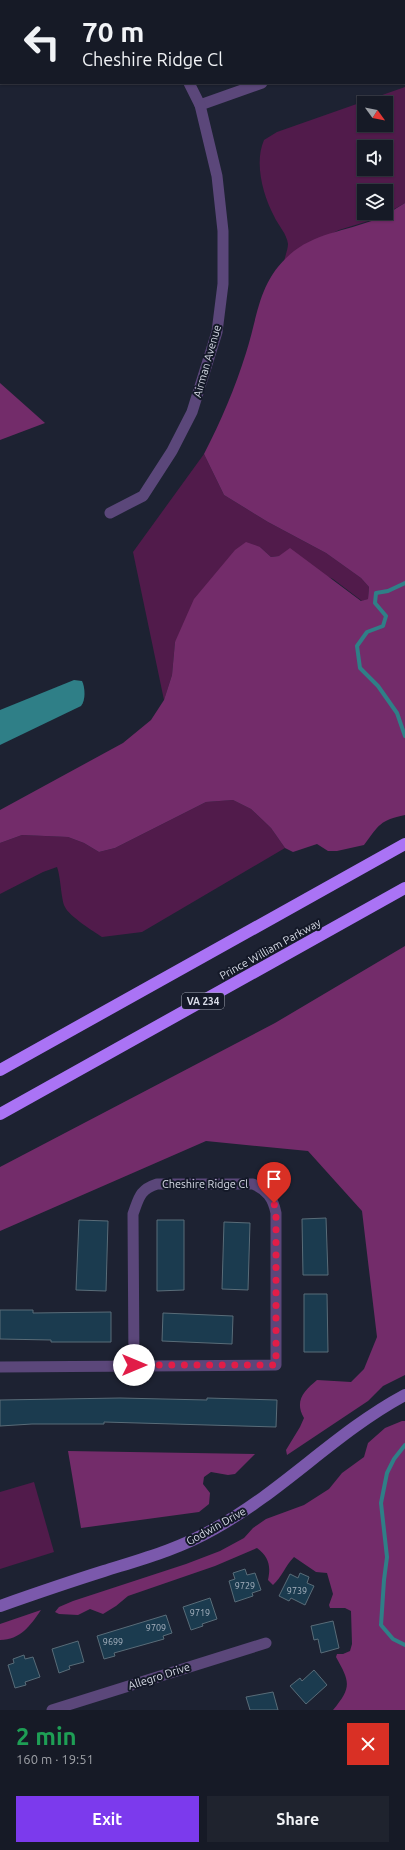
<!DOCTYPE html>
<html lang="en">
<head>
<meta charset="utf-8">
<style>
	body { margin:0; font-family:Ubuntu,sans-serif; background:#1f232e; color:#f1f3f6; height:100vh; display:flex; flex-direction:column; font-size:15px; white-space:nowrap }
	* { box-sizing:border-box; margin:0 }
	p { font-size:13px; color:#9ea1a7 }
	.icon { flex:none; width:22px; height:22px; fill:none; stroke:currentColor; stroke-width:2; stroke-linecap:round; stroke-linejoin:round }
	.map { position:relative; height:1710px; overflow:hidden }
	.drawer { display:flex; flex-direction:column; background:#161a26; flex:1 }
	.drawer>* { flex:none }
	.banner { position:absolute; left:0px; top:0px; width:405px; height:84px; box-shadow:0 1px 3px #0004,0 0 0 1px #353843; background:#161a26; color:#f1f3f6; overflow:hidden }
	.needle { width:26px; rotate:123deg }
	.fabs { position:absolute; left:357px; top:96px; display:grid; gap:8px }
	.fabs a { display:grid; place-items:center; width:36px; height:36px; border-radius:0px; background:#161a26; box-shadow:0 1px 3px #0004,0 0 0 1px #353843; font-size:20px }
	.pin { position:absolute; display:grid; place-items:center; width:34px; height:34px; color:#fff; margin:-41px -17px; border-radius:50% 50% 50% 0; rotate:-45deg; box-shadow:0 0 4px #0007 }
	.pin .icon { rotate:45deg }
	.me { position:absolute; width:44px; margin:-22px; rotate:90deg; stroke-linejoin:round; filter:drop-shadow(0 0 3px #0008) }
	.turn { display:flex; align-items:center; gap:14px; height:84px; padding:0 16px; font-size:18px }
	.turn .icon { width:52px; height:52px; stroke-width:2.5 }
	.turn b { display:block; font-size:28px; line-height:34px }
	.round { display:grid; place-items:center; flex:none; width:42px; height:42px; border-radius:0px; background:#1f232e }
	.headline { display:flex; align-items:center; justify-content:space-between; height:68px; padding:0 16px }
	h1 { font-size:24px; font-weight:700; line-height:30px; color:#1e9e55 }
	.cta { display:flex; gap:8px; margin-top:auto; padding:8px 16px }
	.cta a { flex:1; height:46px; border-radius:0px; background:#7c3aed; color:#fff; font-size:16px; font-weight:700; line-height:46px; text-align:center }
	.cta a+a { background:#1f232e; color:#f1f3f6 }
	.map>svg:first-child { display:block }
</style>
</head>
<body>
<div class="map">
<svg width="405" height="1710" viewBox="0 0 405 1710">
	<rect width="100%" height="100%" fill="#1d2232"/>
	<!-- green -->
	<g fill="#511b4b" fill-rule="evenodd">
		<path d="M405 87V203L378 218 339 230 294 252 284 262C285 256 288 249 288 244 287 234 278 225 274 216 263 195 254 163 264 140L277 132ZM364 103H386V125H364ZM364 147H386V169H364ZM364 191H386V213H364Z"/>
		<path d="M204 454 224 495 268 522 326 553 361 578 369 587 368 599 362 601 333 579 279 556 271 557 260 547 175 642 172 675 164 700 133 552Z"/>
		<path d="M233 800 251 809 271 828 285 848 142 932 102 937C93 931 69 916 65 907 61 900 61 878 57 867L43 872 0 894V843L22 835 68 837 84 843 99 852 115 848 206 802Z"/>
		<path d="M34 1482 54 1552 0 1569V1492Z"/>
	</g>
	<!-- forest -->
	<g fill="#732c6a">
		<path d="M405 203V815C380 820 379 825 364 845L337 851H328L317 844 293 852 285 848 271 828 251 809 233 800 206 802 115 848 99 852 84 843 68 837 22 835 0 843V810L123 743 151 720 164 700 172 675 175 642 194 599 235 550 246 542 260 547 271 557 279 556 290 548 361 601 368 599 369 587 361 578 326 553 268 522 224 495 204 454C221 421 235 388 246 353 259 313 258 280 294 251 319 232 351 230 379 218 388 214 396 208 405 203Z"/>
		<path d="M0 383 45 423 0 440Z"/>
		<path d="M405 946V1375L383 1386 368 1401 287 1455 286 1450 300 1427 304 1418C294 1401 304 1391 317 1380L351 1382 364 1369 377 1337 362 1211 308 1151 206 1141 0 1231V1167L275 1023Z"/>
		<path d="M402 1421H405V1710H333C352 1687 350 1682 336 1657L337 1654H343L350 1651 352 1644 351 1611 345 1608H330L329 1605 333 1594 327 1573 316 1572 294 1557C285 1566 282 1577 273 1585L268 1580C271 1566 269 1557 257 1548L215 1566 128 1596 116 1606 103 1614 90 1609 78 1615 59 1614 55 1612 59 1607 73 1601 186 1564 220 1551 244 1538 253 1528 266 1519 304 1505 329 1489 342 1473 364 1457 368 1443 385 1428Z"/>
		<path d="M68 1451 255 1454 235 1474 228 1475 211 1472 204 1477 203 1484 210 1493 209 1504 199 1512 81 1528Z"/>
		<path d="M41 1610C31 1625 20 1640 0 1640V1624Z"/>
	</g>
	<!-- water -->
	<path fill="#2f7f87" d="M74 680 82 681C85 687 86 700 81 706L0 745V710Z"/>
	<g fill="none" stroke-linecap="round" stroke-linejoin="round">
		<!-- stream -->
		<g stroke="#2f7f87" stroke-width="4">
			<path d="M405 583 388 591 376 593 375 603 386 616 383 626 367 632 357 646 360 668 378 686 397 713 405 736"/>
			<path d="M405 1445 394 1459 387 1473 381 1503 387 1557 384 1580 381 1625 393 1639 405 1645"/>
		</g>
	</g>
	<!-- building -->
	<g fill="#1b3b4f" stroke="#596c78">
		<path d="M326 1218 328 1275H303L302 1219Z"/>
		<path d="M79 1220 108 1221 106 1291 76 1290Z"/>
		<path d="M157 1220H184V1290L157 1291Z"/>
		<path d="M224 1222 250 1223 248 1290 222 1289Z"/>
		<path d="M304 1294H327L328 1352H304Z"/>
		<path d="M0 1310H33V1313L111 1312V1342H51V1340L0 1339Z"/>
		<path d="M163 1313 233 1316 232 1344 162 1341Z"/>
		<path d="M120 1398 207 1400V1398L277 1400 276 1427 104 1422V1424H32L0 1426V1400Z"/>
		<path d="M245 1569 247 1575 255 1573 261 1590 252 1593 253 1596 235 1602 229 1581 235 1579 233 1573Z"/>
		<path d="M300 1573 309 1577 307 1583 314 1586 305 1605 291 1598 289 1601 279 1596 290 1574 298 1578Z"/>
		<path d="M210 1598 217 1619 202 1624 203 1626 191 1630 183 1607Z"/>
		<path d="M166 1615 172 1633 163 1636 164 1639 114 1653 115 1656 104 1659 97 1636Z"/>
		<path d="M333 1621 339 1648 321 1653 318 1639 314 1640 311 1626Z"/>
		<path d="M78 1641 84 1662 69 1666 70 1669 59 1673 52 1649Z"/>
		<path d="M24 1655 25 1659 33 1657 40 1677 25 1682 26 1685 15 1688 8 1665 14 1663 13 1659Z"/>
		<path d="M314 1670 327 1685 306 1704 290 1686 300 1678 302 1681Z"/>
		<path d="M273 1692 278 1710H250L246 1697Z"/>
	</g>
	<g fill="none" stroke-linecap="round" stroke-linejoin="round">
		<!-- street -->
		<g stroke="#5b477a" stroke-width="11">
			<path d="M142 0 143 1"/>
			<path d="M404 41H405"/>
			<path d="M200 105 262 83"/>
			<path d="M110 513 143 496 172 451 192 412 217 332 223 284V231L217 176 200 105 189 83"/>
			<path d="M0 1367 276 1365V1213C273 1198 267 1190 253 1184H157C139 1190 139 1198 133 1214L134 1365"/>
			<path d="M52 1710 266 1643"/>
		</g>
		<!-- secondary -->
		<path stroke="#7b59ac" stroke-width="12" d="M0 1606C34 1594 69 1582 104 1571 142 1559 179 1549 214 1529 283 1491 336 1432 405 1395"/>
		<!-- highway -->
		<g stroke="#aa73f5" stroke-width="12">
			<path d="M0 1070 405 844"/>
			<path d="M0 1114 405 888"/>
		</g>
	</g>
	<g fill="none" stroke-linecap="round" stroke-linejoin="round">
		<!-- route -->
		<path stroke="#e11d48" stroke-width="7" stroke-dasharray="0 12.6" d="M134 1365H276V1213L274 1203"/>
	</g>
	<g text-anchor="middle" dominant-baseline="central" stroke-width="4" stroke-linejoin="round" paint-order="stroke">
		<!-- number labels -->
		<g font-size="9" fill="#a9b4c1">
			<text x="245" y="1586">9729</text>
			<text x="297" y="1591">9739</text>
			<text x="200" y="1613">9719</text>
			<text x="156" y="1628">9709</text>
			<text x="113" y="1642">9699</text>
		</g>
		<!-- shield labels -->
		<rect fill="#141928" stroke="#9da2ae" stroke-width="1" x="182" y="993" width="42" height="16" rx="3"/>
		<g font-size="10" font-weight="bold" fill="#d8dce7">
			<text x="203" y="1001">VA 234</text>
		</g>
		<!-- street labels -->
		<g font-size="11" fill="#d8dce7" stroke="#141928">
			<text transform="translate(207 361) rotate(-74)">Airman Avenue</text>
			<text transform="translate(270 949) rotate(-29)">Prince William Parkway</text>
			<text x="205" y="1184">Cheshire Ridge Cl</text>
			<text transform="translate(216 1526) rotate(-29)">Godwin Drive</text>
			<text transform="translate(159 1676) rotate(-18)">Allegro Drive</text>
		</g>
	</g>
</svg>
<div class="fabs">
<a><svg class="needle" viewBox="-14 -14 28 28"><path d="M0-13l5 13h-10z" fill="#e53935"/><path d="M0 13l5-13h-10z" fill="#9ea1a7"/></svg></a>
<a><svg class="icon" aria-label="sound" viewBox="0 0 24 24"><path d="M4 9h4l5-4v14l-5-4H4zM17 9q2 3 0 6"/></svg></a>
<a><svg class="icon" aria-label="layers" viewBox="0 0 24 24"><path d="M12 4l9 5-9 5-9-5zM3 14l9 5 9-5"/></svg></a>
</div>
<div class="pin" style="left:274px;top:1203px;background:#d93025"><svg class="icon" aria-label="arrive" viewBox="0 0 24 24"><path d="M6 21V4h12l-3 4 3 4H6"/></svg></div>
<svg class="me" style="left:134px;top:1365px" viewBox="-20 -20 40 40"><circle r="19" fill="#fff"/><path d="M0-13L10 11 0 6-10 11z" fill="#e11d48"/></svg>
<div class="banner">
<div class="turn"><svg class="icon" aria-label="left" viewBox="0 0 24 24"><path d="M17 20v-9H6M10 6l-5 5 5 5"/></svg><div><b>70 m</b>Cheshire Ridge Cl</div></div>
</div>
</div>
<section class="drawer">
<div class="headline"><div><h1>2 min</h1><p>160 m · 19:51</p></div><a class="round" style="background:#d93025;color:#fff"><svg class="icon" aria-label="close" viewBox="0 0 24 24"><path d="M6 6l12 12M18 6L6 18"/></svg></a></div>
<div class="cta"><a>Exit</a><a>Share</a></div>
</section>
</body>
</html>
